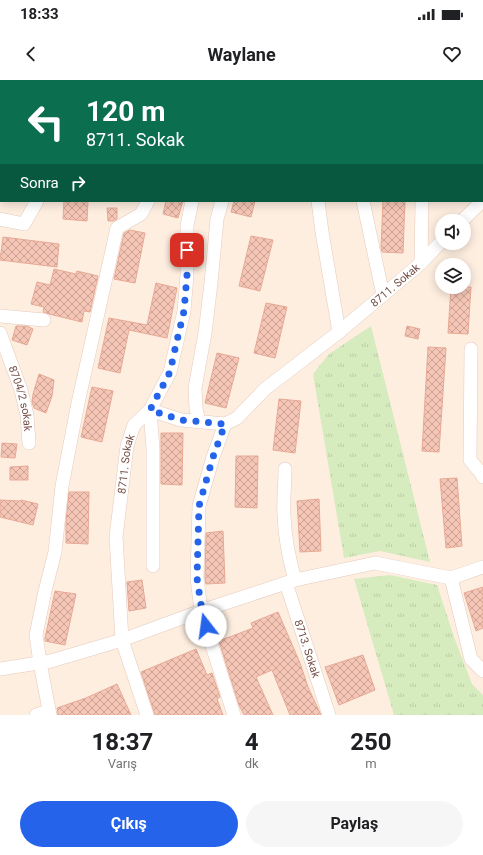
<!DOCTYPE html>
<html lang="tr">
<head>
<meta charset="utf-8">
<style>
	body { margin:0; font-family:Roboto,sans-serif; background:#f6f6f6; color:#202124; height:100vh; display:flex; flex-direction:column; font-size:15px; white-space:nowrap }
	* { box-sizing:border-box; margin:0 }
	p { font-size:13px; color:#757577 }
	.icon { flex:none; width:22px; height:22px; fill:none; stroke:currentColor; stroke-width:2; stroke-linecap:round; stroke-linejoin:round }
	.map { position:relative; height:635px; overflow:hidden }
	.details { display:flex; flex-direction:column; background:#fff; flex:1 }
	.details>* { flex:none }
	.banner { position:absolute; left:0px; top:0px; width:483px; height:122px; box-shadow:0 2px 10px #0003; background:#0b6e4f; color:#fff; overflow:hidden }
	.fabs { position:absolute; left:435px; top:134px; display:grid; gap:8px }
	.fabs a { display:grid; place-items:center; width:36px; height:36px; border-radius:50%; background:#fff; box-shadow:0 2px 10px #0003; font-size:20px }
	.pin { position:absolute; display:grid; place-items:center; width:34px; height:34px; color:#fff; margin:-17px; border-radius:8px; box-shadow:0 2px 6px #0006 }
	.me { position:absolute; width:44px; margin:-22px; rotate:345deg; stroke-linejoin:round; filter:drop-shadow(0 0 3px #0008) }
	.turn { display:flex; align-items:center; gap:14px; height:84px; padding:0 20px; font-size:18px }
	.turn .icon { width:52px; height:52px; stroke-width:2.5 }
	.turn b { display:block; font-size:28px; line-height:34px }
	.then { display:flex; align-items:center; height:38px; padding:0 20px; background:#0003; gap:8px; font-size:15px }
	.eta { display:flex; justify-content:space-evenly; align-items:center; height:68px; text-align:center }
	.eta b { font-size:24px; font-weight:700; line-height:28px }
	.cta { display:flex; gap:8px; margin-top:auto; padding:8px 20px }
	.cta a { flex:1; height:46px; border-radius:24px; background:#2563eb; color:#fff; font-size:16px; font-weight:700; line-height:46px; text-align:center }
	.cta a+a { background:#f6f6f6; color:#202124 }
	.status { display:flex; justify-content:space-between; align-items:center; height:28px; padding:0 20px; background:#fff; direction:ltr }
	.status svg { height:11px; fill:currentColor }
	header { display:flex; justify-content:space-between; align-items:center; height:52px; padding:0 20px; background:#fff; font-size:18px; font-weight:700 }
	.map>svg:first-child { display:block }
</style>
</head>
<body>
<div class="status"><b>18:33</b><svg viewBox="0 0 49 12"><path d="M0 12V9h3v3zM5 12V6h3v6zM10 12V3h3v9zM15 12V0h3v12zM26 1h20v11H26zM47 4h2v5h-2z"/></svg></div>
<header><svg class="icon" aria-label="back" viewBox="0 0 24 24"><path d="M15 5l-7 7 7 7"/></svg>Waylane<svg class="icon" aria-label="heart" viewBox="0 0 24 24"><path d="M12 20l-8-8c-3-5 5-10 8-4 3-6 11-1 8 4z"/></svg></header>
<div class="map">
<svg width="483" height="635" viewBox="0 0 483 635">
	<defs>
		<pattern id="grass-tufts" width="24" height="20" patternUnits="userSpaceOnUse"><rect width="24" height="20" fill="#d7ecbe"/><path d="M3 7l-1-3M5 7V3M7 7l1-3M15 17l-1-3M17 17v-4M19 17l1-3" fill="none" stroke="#bccca5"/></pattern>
		<pattern id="building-cross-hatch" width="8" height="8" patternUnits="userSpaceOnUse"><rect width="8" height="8" fill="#f5c6b6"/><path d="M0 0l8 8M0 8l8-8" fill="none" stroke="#cba396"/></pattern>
	</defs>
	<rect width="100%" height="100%" fill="#feeee0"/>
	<!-- grass -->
	<g fill="url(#grass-tufts)">
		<path d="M371 246 430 482 380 471 344 478 313 294 329 274Z"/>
		<path d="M390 495 437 505 454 557 472 604 483 615V635H394L354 499Z"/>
	</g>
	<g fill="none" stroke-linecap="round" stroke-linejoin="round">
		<!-- stream -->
		<g stroke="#99d9da" stroke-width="3.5">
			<path d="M30 1V0"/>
			<path d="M0 42 1 40"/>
		</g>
	</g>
	<!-- building -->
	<g fill="url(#building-cross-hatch)" stroke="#e8a995">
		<path d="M64 121H88L87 141 63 139Z"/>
		<path d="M166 121H183L178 138 163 134Z"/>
		<path d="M234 121H255L251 137 231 132Z"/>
		<path d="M383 121H405L403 173 382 172 381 168Z"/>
		<path d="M107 128H117V139L113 141H108Z"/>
		<path d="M130 150 145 153 135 203 114 199 124 153Z"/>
		<path d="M251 156 273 160 260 211 239 206Z"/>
		<path d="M3 157 59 164 57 187 0 180Z"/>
		<path d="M54 189 76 194 77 191 98 196 90 232 84 231 82 242 49 234 43 232 44 227 31 224 37 202 50 205Z"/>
		<path d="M156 203 177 208 167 258 129 250 120 293 98 288 109 238 147 245Z"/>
		<path d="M451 207H471L468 254 448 253Z"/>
		<path d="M266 223 287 227 275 278 254 273Z"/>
		<path d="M16 246H27L33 249 27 265 12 260Z"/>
		<path d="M407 246 420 249 418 259 405 256Z"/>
		<path d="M428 267 446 268 439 372 422 371Z"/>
		<path d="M217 273 239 278 226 328 205 323Z"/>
		<path d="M39 294 54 300 52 316 46 333 34 328 32 322 33 314Z"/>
		<path d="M92 307 113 311 102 362 81 357Z"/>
		<path d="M279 319 301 321 295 373 273 370Z"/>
		<path d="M161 353H183L182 405 161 404Z"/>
		<path d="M2 363 17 364 15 378 1 377Z"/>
		<path d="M236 376H258L257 428 235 427Z"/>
		<path d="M28 386V400H10V387Z"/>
		<path d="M457 398 462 466 446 468 440 399Z"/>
		<path d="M69 412H89L88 464 66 463V441Z"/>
		<path d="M319 419 321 471 300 472 297 421Z"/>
		<path d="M0 420 20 421 21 420 38 424 33 445 0 437Z"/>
		<path d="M223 451 225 503 206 504 205 498 206 453Z"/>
		<path d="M142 500 146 528 129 531 127 502Z"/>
		<path d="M483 507V548L476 551 464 513Z"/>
		<path d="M55 511 76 514 65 565 45 561V558Z"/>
		<path d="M278 532 300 583 308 607 321 635H290L272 590 256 597 273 635H244L239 625 219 561 253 548 251 543Z"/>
		<path d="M196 569 207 595 212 593 220 617 217 619 223 635H155L141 592Z"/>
		<path d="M363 575 375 610 339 625 325 587Z"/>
		<path d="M117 604 131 635H58L57 628 86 618Z"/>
	</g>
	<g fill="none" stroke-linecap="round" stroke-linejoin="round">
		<!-- minor casing -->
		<g stroke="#e4cbbe" stroke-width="14">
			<g id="minor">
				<path d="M226 0 230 1"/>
				<path d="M306 0V1"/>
				<path d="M47 1V0"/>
				<path d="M282 1 283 0"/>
				<path d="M350 1V0"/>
				<path d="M428 1V0"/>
				<path d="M0 68 1 66"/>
				<path d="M318 121 322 152 339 252"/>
				<path d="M363 121 383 215"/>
				<path d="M0 139 24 144 37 121"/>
				<path d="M462 141 483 120"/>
				<path d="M421 183 422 121"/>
				<path d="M0 236 44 240"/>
				<path id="s1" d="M0 253 21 310 27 335 29 363"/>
				<path d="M471 269 470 380 481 393 483 397"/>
				<path d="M199 341 196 329 195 308 205 253 211 203 217 139 222 121"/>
				<path d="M225 344 213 377 199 426 197 498 201 531 234 635"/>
				<path d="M285 389C285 405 283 421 284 436 285 458 289 479 295 500"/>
				<path d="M153 486V369L150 330 170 292 184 231 187 195V146L192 121"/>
				<path d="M451 498 471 579 483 591"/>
				<path id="s2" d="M286 503 329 635"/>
				<path d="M0 589 51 581 122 560 201 531 295 500 375 483 451 498 483 487"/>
				<path d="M36 635 49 631"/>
				<path d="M50 635 40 583 36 555 45 511 55 472 62 406 78 323 117 148 141 134 148 121"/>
				<path id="s3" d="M147 635 122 560 116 457 127 366 134 345 150 330 181 340 225 344 237 338 265 309 339 252 383 215 421 183 442 161"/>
			</g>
		</g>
		<!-- minor -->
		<use href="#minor" stroke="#fff" stroke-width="13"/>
	</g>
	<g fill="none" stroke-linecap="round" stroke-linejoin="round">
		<!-- route -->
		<path stroke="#2563eb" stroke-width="7" stroke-dasharray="0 12.6" d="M187 170V195L184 231 175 269 170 292 150 330 181 340 225 344 213 377 199 426 197 498 202 531 206 546"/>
	</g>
	<g text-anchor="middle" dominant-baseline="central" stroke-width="4" stroke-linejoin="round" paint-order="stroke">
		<!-- street labels -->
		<g font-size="11" fill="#765046" stroke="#fff2e7">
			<text stroke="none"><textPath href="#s3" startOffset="615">8711. Sokak</textPath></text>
			<text stroke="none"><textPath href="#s1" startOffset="69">8704/2 sokak</textPath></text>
			<text stroke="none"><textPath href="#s3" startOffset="256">8711. Sokak</textPath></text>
			<text stroke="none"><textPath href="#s2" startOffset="69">8713. Sokak</textPath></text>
		</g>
	</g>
</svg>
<div class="fabs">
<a><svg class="icon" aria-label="sound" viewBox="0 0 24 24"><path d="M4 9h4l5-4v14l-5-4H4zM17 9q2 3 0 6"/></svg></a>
<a><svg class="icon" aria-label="layers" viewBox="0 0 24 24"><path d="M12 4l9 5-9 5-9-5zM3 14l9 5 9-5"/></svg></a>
</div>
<div class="pin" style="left:187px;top:170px;background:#d93025"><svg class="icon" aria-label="arrive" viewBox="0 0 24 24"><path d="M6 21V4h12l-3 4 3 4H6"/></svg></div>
<svg class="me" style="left:206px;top:546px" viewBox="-20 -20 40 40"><circle r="19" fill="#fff"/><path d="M0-13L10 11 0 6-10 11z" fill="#2563eb"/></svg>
<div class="banner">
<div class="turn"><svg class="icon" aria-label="left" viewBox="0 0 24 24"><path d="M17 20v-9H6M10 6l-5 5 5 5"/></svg><div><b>120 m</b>8711. Sokak</div></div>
<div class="then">Sonra<svg class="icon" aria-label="right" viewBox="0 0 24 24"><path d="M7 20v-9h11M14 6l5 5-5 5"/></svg></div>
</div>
</div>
<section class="details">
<div class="eta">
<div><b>18:37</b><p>Varış</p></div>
<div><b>4</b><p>dk</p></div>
<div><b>250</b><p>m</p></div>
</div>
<div class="cta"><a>Çıkış</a><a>Paylaş</a></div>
</section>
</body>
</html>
